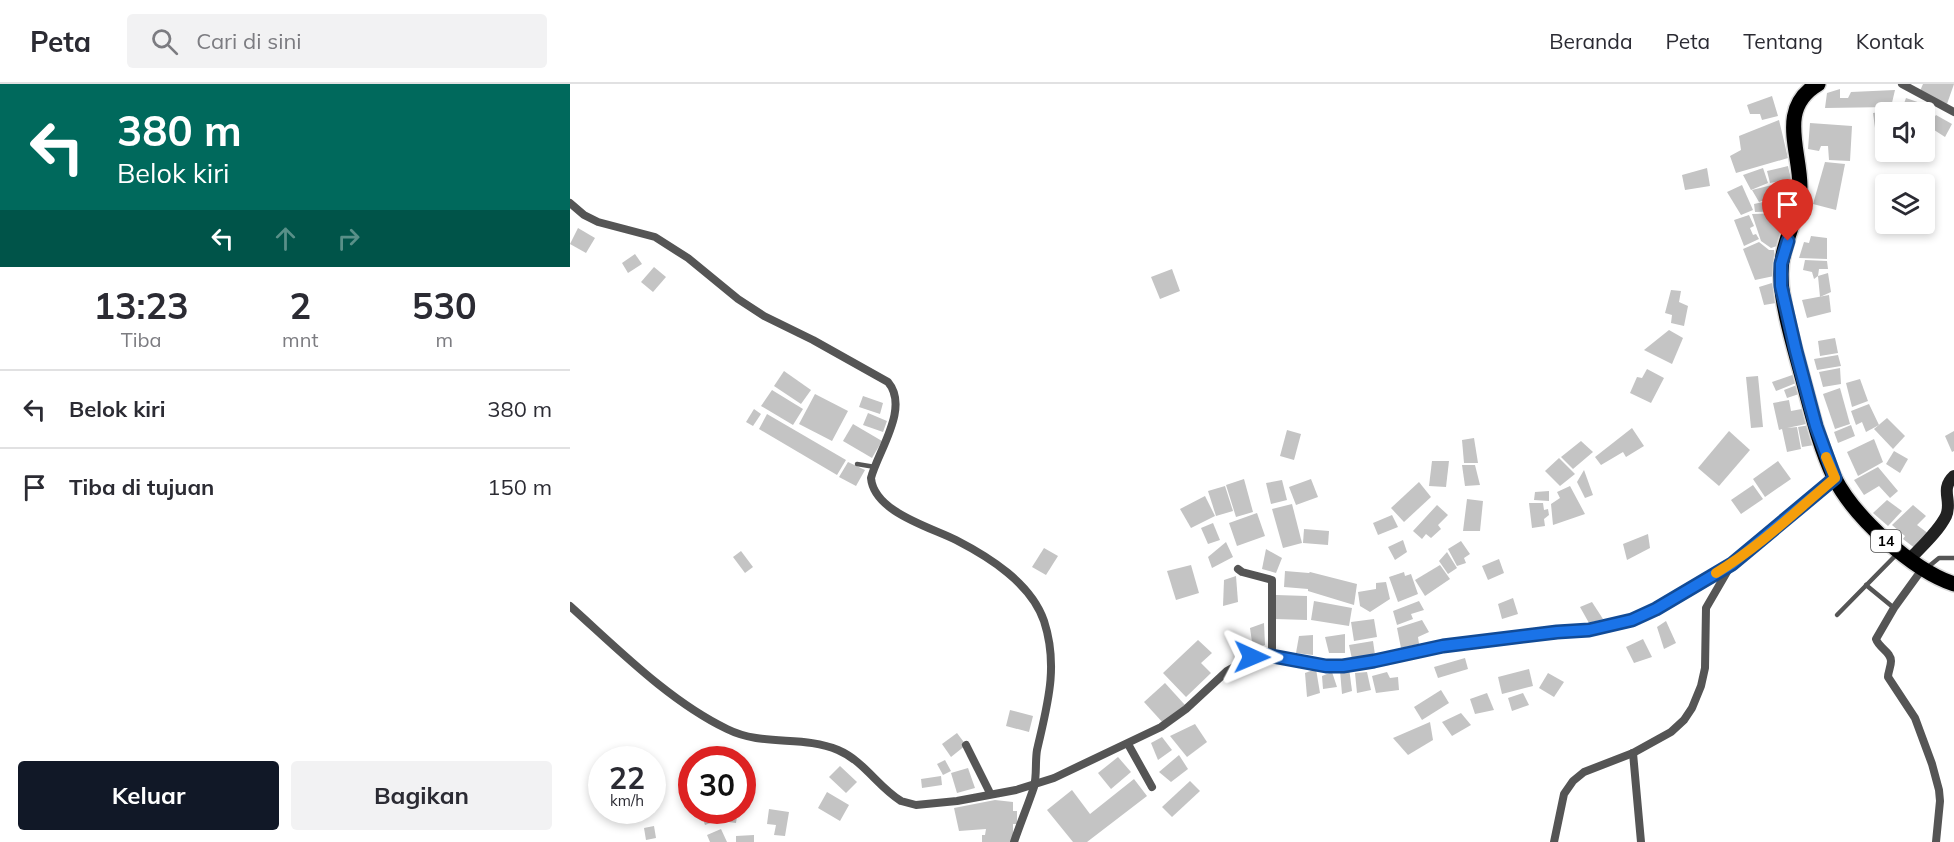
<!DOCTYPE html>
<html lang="id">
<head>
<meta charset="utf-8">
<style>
	body { margin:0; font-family:Mulish,sans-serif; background:#f2f2f3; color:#2b2b33; height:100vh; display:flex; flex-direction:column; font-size:22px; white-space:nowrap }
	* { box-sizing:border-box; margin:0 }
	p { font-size:20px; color:#7c7c81 }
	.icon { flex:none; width:33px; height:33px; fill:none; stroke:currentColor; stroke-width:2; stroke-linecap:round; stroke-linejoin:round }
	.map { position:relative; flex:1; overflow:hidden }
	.side { display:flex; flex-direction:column; background:#fff; width:570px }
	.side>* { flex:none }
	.hud { background:#00695c; color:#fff; overflow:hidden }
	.fabs { position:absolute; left:1305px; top:18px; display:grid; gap:12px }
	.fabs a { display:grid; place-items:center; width:60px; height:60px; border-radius:6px; background:#fff; box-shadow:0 3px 9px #0003; font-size:30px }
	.speed { position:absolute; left:18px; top:662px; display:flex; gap:12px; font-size:30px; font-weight:700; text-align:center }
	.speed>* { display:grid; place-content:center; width:78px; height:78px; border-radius:50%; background:#fff; box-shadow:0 3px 9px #0003; line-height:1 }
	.speed small { font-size:15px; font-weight:400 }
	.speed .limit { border:9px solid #d22; background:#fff; color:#111 }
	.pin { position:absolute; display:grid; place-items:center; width:51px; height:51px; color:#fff; margin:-62px -26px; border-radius:50% 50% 50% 0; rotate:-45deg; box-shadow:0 0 6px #0007 }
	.pin .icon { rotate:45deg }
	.me { position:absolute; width:66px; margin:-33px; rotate:91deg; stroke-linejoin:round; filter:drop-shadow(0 0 4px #0008) }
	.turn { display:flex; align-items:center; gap:21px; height:126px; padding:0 18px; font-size:27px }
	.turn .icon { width:78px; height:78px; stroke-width:2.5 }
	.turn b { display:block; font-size:42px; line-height:51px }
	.lanes { display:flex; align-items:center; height:57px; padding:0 18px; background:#0003; justify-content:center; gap:30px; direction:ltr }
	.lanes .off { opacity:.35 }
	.eta { display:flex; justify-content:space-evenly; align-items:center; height:102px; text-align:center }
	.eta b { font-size:36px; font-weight:700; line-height:42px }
	.cta { display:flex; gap:12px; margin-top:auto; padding:12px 18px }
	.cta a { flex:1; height:69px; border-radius:6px; background:#111827; color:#fff; font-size:24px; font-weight:700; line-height:69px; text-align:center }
	.cta a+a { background:#f2f2f3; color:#2b2b33 }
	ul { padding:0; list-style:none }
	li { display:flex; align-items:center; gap:18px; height:78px; padding:0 18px; border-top:2px solid #e1e1e2 }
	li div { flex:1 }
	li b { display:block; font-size:22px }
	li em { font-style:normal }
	header { display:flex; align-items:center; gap:36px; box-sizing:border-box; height:84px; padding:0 30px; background:#fff; border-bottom:2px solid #e1e1e2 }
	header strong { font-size:28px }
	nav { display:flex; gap:33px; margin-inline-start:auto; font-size:21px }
	.search { width:420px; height:54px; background:#f2f2f3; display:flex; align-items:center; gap:15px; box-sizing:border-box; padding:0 21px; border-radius:6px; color:#7c7c81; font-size:22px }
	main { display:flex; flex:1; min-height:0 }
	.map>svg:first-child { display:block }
</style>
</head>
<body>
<header>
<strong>Peta</strong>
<div class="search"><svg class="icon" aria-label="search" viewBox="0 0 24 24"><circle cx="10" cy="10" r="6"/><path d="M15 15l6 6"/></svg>Cari di sini</div>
<nav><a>Beranda</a><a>Peta</a><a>Tentang</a><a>Kontak</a></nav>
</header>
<main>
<section class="side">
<div class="hud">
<div class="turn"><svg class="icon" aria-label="left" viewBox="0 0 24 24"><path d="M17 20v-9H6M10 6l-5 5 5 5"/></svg><div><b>380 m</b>Belok kiri</div></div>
<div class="lanes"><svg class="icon" aria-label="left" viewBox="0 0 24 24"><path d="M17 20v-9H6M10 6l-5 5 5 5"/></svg><svg class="icon off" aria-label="ahead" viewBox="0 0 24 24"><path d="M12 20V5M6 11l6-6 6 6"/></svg><svg class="icon off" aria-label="right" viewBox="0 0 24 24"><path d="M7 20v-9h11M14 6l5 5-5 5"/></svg></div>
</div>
<div class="eta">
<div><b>13:23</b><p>Tiba</p></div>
<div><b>2</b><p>mnt</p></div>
<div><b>530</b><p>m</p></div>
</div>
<ul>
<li><svg class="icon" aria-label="left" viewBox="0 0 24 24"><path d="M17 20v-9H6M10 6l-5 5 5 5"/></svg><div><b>Belok kiri</b></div><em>380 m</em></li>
<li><svg class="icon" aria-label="arrive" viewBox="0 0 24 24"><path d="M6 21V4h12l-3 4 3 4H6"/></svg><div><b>Tiba di tujuan</b></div><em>150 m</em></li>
</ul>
<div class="cta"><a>Keluar</a><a>Bagikan</a></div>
</section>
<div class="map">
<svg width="1384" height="758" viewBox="0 0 1384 758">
	<rect width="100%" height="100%" fill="#fff"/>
	<!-- building -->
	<g fill="#c4c4c4">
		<path d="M1353 0H1384L1377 20 1350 7Z"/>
		<path d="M1270 5V14H1278L1281 8 1325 6 1321 23 1255 24 1257 9Z"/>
		<path d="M1202 12 1208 32 1192 36 1190 30H1180L1177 21Z"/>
		<path d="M1336 14 1359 22 1355 34 1354 28H1331Z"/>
		<path d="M1316 27V43L1305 44 1303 29Z"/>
		<path d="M1366 31 1382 40 1375 53 1358 42Z"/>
		<path d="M1209 36 1218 74 1166 89 1160 72 1171 66 1169 52Z"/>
		<path d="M1240 39 1282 42 1280 77 1259 76 1258 62H1251L1249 67 1238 65Z"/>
		<path d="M1354 61 1362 62 1357 75 1330 68H1354Z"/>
		<path d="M1255 78 1275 80 1266 126 1243 120Z"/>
		<path d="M1218 82 1221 95 1200 99 1197 87Z"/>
		<path d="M1137 84 1140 102 1115 106 1112 91Z"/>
		<path d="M1193 84 1198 99 1181 106 1173 91Z"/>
		<path d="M1222 96 1225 112 1216 115 1215 110 1206 113 1201 102 1204 113 1189 118 1182 106Z"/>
		<path d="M1172 101 1183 126 1171 131 1157 108Z"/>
		<path d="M1214 113 1215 127 1185 128 1184 120Z"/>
		<path d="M1216 129 1213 160 1201 164 1191 157 1182 130Z"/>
		<path d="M1179 131 1184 142 1180 144 1183 151 1186 150 1189 155 1174 162 1164 136Z"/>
		<path d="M8 144 25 154 16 169 0 160Z"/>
		<path d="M1241 152 1257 154V175L1229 174 1234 158 1239 159Z"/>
		<path d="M1189 158 1199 166H1204V192L1185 196 1173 165Z"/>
		<path d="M65 170 72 180 58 189 52 179Z"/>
		<path d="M1235 176 1257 177 1258 185H1249L1248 192 1258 189 1261 208 1250 213 1248 192 1244 195 1242 188 1233 186Z"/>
		<path d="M84 183 96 193 83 208 71 198Z"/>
		<path d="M602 185 610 207 590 215 581 193Z"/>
		<path d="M1202 199 1206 219 1194 221 1189 203Z"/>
		<path d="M1101 206 1111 207 1109 218 1118 222 1114 242 1101 239 1102 231 1095 229Z"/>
		<path d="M1259 211 1261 228 1237 234 1232 216Z"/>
		<path d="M1099 246 1113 254 1102 280 1074 266Z"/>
		<path d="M1265 254 1268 269 1250 272 1248 257Z"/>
		<path d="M1268 271 1271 282 1247 286 1244 275Z"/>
		<path d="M1270 284 1271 300 1253 303 1249 288Z"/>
		<path d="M1077 285 1094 294 1081 319 1060 309 1067 293 1072 294Z"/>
		<path d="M214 287 241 306 231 320 204 302Z"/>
		<path d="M1228 289 1231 297 1206 307 1202 298Z"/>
		<path d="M1188 292 1193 343 1181 344 1176 293Z"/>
		<path d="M1290 295 1298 317 1282 323 1276 299Z"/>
		<path d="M1232 299 1235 308 1217 314 1214 306Z"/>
		<path d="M1270 304 1280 340 1265 345 1253 310Z"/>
		<path d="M202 306 233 325 223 341 191 322Z"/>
		<path d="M245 310 278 327 262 357 229 340Z"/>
		<path d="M293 312 313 319 310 330 289 323Z"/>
		<path d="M1219 316 1221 327 1237 324 1241 339 1217 344 1227 343 1231 365 1217 368 1212 345 1209 346 1203 319Z"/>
		<path d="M1299 320 1309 341 1296 348 1292 338 1286 341 1281 327Z"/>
		<path d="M184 325 191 330 183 342 176 338Z"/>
		<path d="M298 329 317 337 313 348 293 341Z"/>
		<path d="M197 330 276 376 267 391 189 345Z"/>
		<path d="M1317 334 1335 352 1323 365 1304 345Z"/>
		<path d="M283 340 312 357 302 374 273 357Z"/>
		<path d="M1240 341 1244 361 1232 363 1228 343Z"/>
		<path d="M1281 341 1285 352 1268 359 1264 348Z"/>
		<path d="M1062 344 1074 362 1056 373 1053 368 1031 381 1025 373Z"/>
		<path d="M717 346 731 350 724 376 710 372Z"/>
		<path d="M1159 347 1180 366 1149 402 1128 384Z"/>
		<path d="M1384 347V367L1382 368 1375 352Z"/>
		<path d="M904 354 908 379H894L892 356Z"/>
		<path d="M1304 355 1313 378 1288 392 1277 368Z"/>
		<path d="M1011 357 1023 368 1003 385 991 373Z"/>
		<path d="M1324 367 1338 375 1330 389 1316 380Z"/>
		<path d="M989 374 1005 390 990 402 975 387Z"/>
		<path d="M862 377H879L876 403 859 402Z"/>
		<path d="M1208 377 1221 395 1195 413 1183 395Z"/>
		<path d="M278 378 295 386 286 402 269 393Z"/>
		<path d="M892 381H905L910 401 895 402Z"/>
		<path d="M1308 383 1328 407 1320 414 1309 402 1294 411 1284 396Z"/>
		<path d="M1014 386 1023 411 1015 414 1007 398Z"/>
		<path d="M674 395 683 428 666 433 656 401Z"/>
		<path d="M741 395 748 413 726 421 719 403Z"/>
		<path d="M712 396 717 416 701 420 696 399Z"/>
		<path d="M849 398 861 413 834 438 821 424Z"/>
		<path d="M1183 401 1193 415 1171 430 1161 416Z"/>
		<path d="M655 402 663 427 646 432 638 407Z"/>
		<path d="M1000 402 1015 430 983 441 981 420 990 414 987 408Z"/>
		<path d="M979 407V417L964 416 965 408Z"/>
		<path d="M635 412 645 432 621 444 610 425Z"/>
		<path d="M897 415 913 417 910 447H893Z"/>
		<path d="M1317 416 1332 427 1318 442 1303 429Z"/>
		<path d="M959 419H973L974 426 978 425 979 431 974 435 975 442 962 444Z"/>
		<path d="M722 420 732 459 713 464 702 425Z"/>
		<path d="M867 421 878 431 868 441 871 445 861 454 856 450 852 455 843 447Z"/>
		<path d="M1343 421 1356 432 1347 441 1359 450 1346 465 1333 455 1335 452 1322 441Z"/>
		<path d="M687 429 695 452 667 462 659 439Z"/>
		<path d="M822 431 828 443 808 451 803 439Z"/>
		<path d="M643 439 650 456 638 460 631 444Z"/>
		<path d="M734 445 759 447 758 461 733 459Z"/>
		<path d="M1078 450 1080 464 1057 476 1053 460Z"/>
		<path d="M833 456 837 468 825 476 818 463Z"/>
		<path d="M891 457 900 470 894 474 896 479 887 482 878 465Z"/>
		<path d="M656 458 663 473 642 484 638 473Z"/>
		<path d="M474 464 488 472 476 491 462 483Z"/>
		<path d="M696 465 712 474 706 489 692 485Z"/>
		<path d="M171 467 183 483 175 489 163 473Z"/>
		<path d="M877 468 887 484 878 490 869 477Z"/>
		<path d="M929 475 934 489 918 496 912 482Z"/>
		<path d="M621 481 629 509 606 516 597 487Z"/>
		<path d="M870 481 880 495 855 512 845 496Z"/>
		<path d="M715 487 739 489 740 488 787 500 784 521 738 507V505L714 503Z"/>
		<path d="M834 488 835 492 841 490 848 510 828 518 819 493Z"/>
		<path d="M666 492 668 518 653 522 654 496Z"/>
		<path d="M816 498 820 515 800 528 790 522 788 508 806 505V499Z"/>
		<path d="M706 511 737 512V536L705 535Z"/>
		<path d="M943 514 948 530 932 535 928 520Z"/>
		<path d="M744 517 782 524 779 542 741 536Z"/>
		<path d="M849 517 854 526 841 530 843 535 827 541 823 527Z"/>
		<path d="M1022 518 1033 535 1019 539 1010 523Z"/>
		<path d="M804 535 807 553 784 557 781 538Z"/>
		<path d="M852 536 859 548 848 553 849 560 831 564 827 544Z"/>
		<path d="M1096 537 1106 559 1094 565 1087 543Z"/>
		<path d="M694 539 695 561 683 565 680 544Z"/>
		<path d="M775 550V569H759L755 553Z"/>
		<path d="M743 551V571L726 569 729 552Z"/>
		<path d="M1073 555 1082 573 1064 579 1056 563Z"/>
		<path d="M628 556 642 569 631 579 641 589 616 613 593 589Z"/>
		<path d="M803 557 805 571 782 575 779 561Z"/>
		<path d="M895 574 898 585 868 594 864 583Z"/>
		<path d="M779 584 782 607 772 610 770 587Z"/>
		<path d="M746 585 750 609 737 613 735 589Z"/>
		<path d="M959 585 963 602 932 610 928 593Z"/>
		<path d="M762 588 767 603 753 605 752 592Z"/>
		<path d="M797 588 801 606 787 609 785 589Z"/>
		<path d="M817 588 820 594 828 593 829 606 806 609 802 592Z"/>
		<path d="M978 589 994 598 984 613 969 604Z"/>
		<path d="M595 599 615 621 594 640 574 618Z"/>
		<path d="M871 606 879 619 852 636 844 623Z"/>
		<path d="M917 609 924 626 905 630 900 615Z"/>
		<path d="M953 609 959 621 942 627 938 614Z"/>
		<path d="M440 626 463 632 459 648 436 642Z"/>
		<path d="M891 629 901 641 882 652 872 638Z"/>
		<path d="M860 638 863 656 838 671 823 654Z"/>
		<path d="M625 640 637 658 617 673 600 652Z"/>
		<path d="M387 649 396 661 381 673 372 660Z"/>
		<path d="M592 653 602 666 588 676 581 659Z"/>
		<path d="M609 671 618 685 601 698 589 688Z"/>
		<path d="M548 673 561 688 541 705 528 689Z"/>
		<path d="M375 676 381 687 373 691 367 680Z"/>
		<path d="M270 682 287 698 276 709 259 693Z"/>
		<path d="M398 684 405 704 387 709 381 689Z"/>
		<path d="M371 692 372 701 352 704 351 695Z"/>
		<path d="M564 695 577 712 517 758H503L477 726 502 706 520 730Z"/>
		<path d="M620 697 630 707 602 733 592 723Z"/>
		<path d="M257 708 279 721 270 737 248 724Z"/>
		<path d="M425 716 443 718V727H447V740H443V758H412V751H415L416 745 389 747 384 724Z"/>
		<path d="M199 725 219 728 215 752 204 751 206 741 197 740Z"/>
		<path d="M142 726 146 737 135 741 131 729Z"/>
		<path d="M153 726H168L166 739 151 737Z"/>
		<path d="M84 742 86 754 76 756 74 744Z"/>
		<path d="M151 745 157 758H140L137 751Z"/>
		<path d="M184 751V758H166V752Z"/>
	</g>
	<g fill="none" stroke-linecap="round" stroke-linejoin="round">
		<!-- highway casing -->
		<g stroke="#dbdbdb" stroke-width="18">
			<path id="highway" d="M1248 0C1207 24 1230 66 1230 103 1229 134 1210 161 1211 192 1211 218 1223 259 1230 285 1240 321 1248 359 1264 393 1284 433 1342 486 1384 500"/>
		</g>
		<!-- lane -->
		<g stroke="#555" stroke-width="4.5">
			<path d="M287 380 305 383"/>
			<path d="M1358 483 1369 474H1384"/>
			<path d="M1296 501 1324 524"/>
			<path d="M1267 531 1327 470"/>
		</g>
		<!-- street -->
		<g stroke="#555" stroke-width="8">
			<path d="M1332 0 1384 28"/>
			<path d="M0 119 14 131 28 138 85 153 118 174 168 215 194 232 243 256 318 298C340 324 308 367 301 394 304 428 360 443 386 456 419 473 461 499 474 537 489 583 477 622 467 666 465 678 467 691 464 703 458 721 450 740 444 758"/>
			<path d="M1353 484 1324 524 1306 555C1309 564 1321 568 1321 577 1321 583 1318 588 1318 593L1345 634 1362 680 1369 706 1370 717 1366 758"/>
			<path d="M668 485 672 488 702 496V572"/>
			<path d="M0 522C48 565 99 617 157 645 193 663 233 651 268 666 294 677 308 703 331 717L346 721 387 717 446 706 484 694 591 643 616 625 657 587 682 573 690 571 702 572 756 582H773L804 577 873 562 987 547 1019 546 1061 535 1086 525 1162 480 1265 394"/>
			<path d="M558 660 582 703"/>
			<path d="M396 661 420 709"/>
			<path d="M1063 669 1071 758"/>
			<path d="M984 758 994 710 1003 697 1014 688 1063 669 1101 648 1114 636 1122 624 1131 602 1135 584 1136 524 1161 481"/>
		</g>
		<!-- secondary -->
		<path stroke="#222" stroke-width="12" d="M1339 476C1351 463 1368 448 1376 432 1383 416 1369 406 1384 392"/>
		<!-- highway -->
		<use href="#highway" stroke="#000" stroke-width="15"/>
	</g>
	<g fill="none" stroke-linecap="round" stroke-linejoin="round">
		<!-- route casing -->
		<g stroke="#114b97" stroke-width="15">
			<path id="route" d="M682 573 690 571 702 572 756 582H773L804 577 873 562 987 548 1019 546 1062 536 1086 525 1162 480 1265 394 1246 342 1226 267 1211 202V180L1218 157"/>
		</g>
		<!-- route -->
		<use href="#route" stroke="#1a73e8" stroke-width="10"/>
		<!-- slow -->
		<path stroke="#f59e0b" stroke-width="10" d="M1146 489C1189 463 1226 427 1265 394L1256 373"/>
	</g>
	<g text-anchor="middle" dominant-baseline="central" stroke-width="6" stroke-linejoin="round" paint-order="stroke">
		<!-- shield labels -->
		<rect fill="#fff" stroke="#4c4c4c" stroke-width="1.5" x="1301" y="446" width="30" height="22" rx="4.5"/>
		<g font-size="14" font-weight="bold" fill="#000">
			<text x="1316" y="457">14</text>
		</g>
	</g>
</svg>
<div class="fabs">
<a><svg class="icon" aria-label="sound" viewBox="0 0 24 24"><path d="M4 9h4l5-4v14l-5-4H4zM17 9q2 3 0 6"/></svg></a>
<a><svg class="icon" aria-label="layers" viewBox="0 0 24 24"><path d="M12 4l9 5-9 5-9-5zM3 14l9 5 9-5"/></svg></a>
</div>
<div class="speed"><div>22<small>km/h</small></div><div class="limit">30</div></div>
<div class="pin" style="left:1218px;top:157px;background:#d93025"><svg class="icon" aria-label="arrive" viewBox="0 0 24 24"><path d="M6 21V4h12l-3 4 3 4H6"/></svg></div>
<svg class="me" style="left:682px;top:573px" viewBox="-20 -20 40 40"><path d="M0-17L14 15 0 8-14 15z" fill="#1a73e8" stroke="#fff" stroke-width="4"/></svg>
</div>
</main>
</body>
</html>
